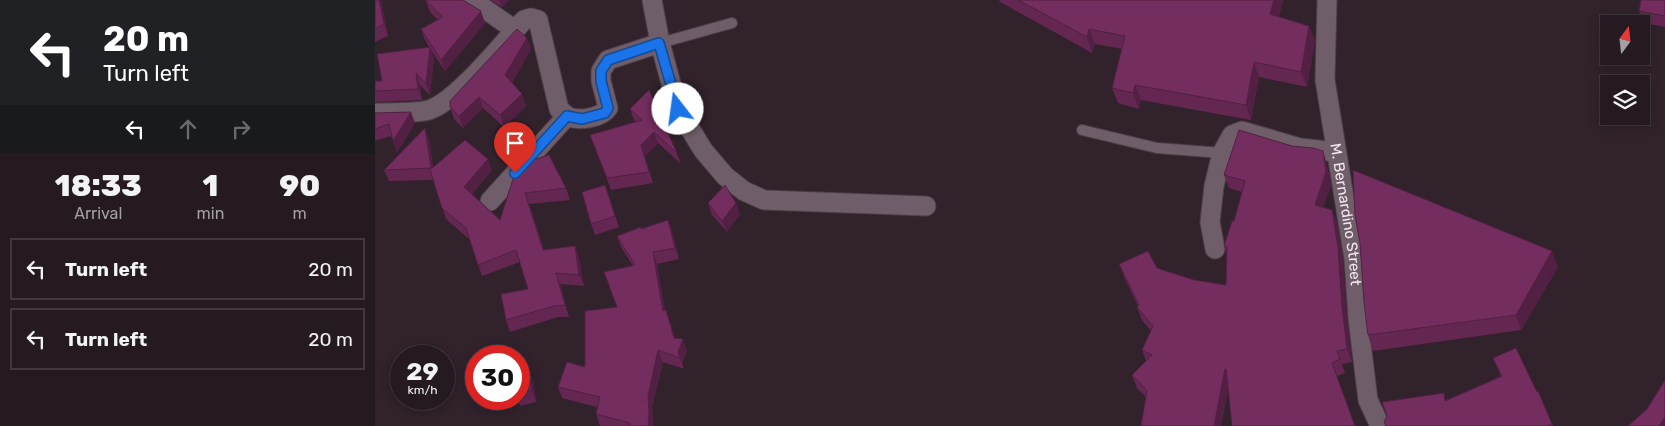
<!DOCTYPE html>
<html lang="en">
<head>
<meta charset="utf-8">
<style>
	body { margin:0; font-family:Rubik,sans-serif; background:#31272e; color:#f1f3f6; height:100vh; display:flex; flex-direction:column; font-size:19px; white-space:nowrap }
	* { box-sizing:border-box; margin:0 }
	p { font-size:16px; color:#a3a1a5 }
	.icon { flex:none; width:28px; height:28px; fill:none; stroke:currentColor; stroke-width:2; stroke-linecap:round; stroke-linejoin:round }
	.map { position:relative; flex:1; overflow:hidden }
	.details { display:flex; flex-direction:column; background:#251a21; width:375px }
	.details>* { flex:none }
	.banner { background:#202124; color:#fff; overflow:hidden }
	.needle { width:32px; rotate:15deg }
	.tools { position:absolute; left:1225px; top:15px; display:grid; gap:10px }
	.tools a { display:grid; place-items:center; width:50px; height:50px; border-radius:0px; background:#251a21; box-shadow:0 2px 12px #0003,0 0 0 1px #42383f; font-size:25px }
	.speed { position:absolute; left:15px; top:345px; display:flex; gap:10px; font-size:25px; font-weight:700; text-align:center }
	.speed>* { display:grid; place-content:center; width:65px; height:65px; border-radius:50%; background:#251a21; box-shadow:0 2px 12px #0003,0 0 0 1px #42383f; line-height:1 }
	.speed small { font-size:12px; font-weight:400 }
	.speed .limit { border:8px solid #d22; background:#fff; color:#111 }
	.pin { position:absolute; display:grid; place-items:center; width:42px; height:42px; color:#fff; margin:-51px -21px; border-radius:50% 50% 50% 0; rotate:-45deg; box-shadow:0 0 5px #0007 }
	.pin .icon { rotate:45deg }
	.me { position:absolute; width:55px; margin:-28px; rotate:345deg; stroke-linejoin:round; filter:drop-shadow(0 0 4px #0008) }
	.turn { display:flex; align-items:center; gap:18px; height:105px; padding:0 20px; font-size:22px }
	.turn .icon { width:65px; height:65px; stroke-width:2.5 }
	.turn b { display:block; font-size:35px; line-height:42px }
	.lanes { display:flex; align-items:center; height:48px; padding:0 20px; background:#0003; justify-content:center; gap:25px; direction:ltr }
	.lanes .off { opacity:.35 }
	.eta { display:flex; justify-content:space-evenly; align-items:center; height:85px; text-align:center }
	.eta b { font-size:30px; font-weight:800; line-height:35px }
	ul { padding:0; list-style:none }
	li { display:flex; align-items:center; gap:15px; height:62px; margin:0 10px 8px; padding:0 10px; border:2px solid #42383f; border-radius:0px }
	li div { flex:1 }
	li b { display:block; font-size:19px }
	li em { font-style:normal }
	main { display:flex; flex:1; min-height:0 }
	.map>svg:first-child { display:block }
</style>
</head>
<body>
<main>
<section class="details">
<div class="banner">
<div class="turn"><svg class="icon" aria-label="left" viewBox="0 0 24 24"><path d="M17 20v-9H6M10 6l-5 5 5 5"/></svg><div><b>20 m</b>Turn left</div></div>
<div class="lanes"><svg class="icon" aria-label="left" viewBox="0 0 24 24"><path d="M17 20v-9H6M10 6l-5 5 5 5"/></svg><svg class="icon off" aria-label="ahead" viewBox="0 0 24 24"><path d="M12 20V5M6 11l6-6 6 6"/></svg><svg class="icon off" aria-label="right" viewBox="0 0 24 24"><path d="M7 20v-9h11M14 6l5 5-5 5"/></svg></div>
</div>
<div class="eta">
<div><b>18:33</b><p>Arrival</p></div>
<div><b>1</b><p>min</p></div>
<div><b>90</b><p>m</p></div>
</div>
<ul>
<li><svg class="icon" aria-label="left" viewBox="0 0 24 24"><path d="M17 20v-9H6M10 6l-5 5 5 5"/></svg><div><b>Turn left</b></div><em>20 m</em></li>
<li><svg class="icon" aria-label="left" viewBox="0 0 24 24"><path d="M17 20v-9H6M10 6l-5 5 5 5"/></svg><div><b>Turn left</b></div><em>20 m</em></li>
</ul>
</section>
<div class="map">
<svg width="1290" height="426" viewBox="0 0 1290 426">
	<rect width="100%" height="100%" fill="#31222c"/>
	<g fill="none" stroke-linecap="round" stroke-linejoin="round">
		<!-- lane casing -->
		<g stroke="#4d4049" stroke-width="12">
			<g id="lane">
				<path d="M285 43 357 23"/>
				<path d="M707 130 782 148 847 153"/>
			</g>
		</g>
		<!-- street casing -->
		<g stroke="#4d4049" stroke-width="21">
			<g id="street">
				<path d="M94 0 107 7 140 30"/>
				<path d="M277 0 285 43 303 109 328 150 350 176 369 191 389 200 551 206"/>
				<path id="s1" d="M952 0 950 80 979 259 983 319 993 400 1005 426"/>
				<path d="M0 113C13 113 43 113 54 110 82 101 128 43 149 20L156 18 163 20 184 109C187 112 190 115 194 117 205 121 226 118 233 108L226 81V71L233 60 285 43"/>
				<path d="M115 201 192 116"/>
				<path d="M840 249 835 222 839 186 847 153 857 135 867 131 925 148 961 152"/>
			</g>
		</g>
		<!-- lane -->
		<use href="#lane" stroke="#6f5e69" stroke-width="10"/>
		<!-- street -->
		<use href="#street" stroke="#6f5e69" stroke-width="19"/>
	</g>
	<!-- wall -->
	<g fill="#642752">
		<path d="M0 0H6L13 36 0 42Z"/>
		<path d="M115 0H134L127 7Z"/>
		<path d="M624 0H908L904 17 934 26 940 41 932 87 884 77 876 120 766 100 764 109 743 103 737 88 747 49 720 44 717 53 625 2Z"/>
		<path d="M1290 0V27L1268 23 1264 11Z"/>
		<path d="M51 1 110 23 70 71 55 49 59 58 55 95 45 85 47 100 0 102V81H7L54 47 50 40 46 29 63 20 55 12Z"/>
		<path d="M152 38 156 49 137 83 147 94 151 106 129 127 108 108 88 128 79 119 75 107Z"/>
		<path d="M255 109 285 115 295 114 300 125 293 132 306 164 283 143 270 156 278 183 236 190 215 135 261 122 259 120Z"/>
		<path d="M0 113 40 123 22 152 16 136 0 141Z"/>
		<path d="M54 139 58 167 117 170 97 194 125 220 139 176 191 188 195 200 154 204 169 250 200 246 204 258 209 286 185 284 194 317H183L135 332 131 320 153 289 145 262 107 276 94 239 71 219 58 180 14 181 9 170Z"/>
		<path d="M952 165 956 185 948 208 957 210 962 223 968 260 972 320 977 362 967 364 970 373 962 376 853 389 846 426H766L771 397 762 388 757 375 771 361 767 350 776 331 767 320 762 307 763 306 749 277 744 264 782 268 819 280 851 285 852 253 849 246 859 221 867 192 854 188 849 175Z"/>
		<path d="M234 196 244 227 220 235 216 224Z"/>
		<path d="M333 203H361L365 214 352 232 337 215Z"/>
		<path d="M293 220 297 231 304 259 282 264 290 311 291 310 295 322 300 338 312 351 307 364 309 369 288 362 277 407 278 426H225L221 414 222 407 187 398 183 387 210 367 242 307 258 266 246 247 242 236 267 229Z"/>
		<path d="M1183 267 1146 330 998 351 993 335Z"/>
		<path d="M1118 358 1162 392 1163 391 1178 426H1011L1009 422 1071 400 1126 377Z"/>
		<path d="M144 371 158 380 161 402 145 406 143 399H144Z"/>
	</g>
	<!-- shaded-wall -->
	<g fill="#512042">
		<path d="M4 0H6L13 36 9 24Z"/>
		<path d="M124 0H134L127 7Z"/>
		<path d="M899 0H908L901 29 895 14Z"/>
		<path d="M106 11 110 23 70 71 66 60Z"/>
		<path d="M934 26 940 41 932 87 926 72Z"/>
		<path d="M714 29 720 44 717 53 712 37Z"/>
		<path d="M152 38 156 49 134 87 130 75Z"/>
		<path d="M55 47 59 58 55 95 51 84Z"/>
		<path d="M879 62 884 77 876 120 871 105Z"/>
		<path d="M41 73 45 85 47 100 43 89Z"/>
		<path d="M760 85 766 100 764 109 758 93Z"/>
		<path d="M147 94 151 106 129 127 125 115Z"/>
		<path d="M104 97 108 108 88 128 84 116Z"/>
		<path d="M36 112 40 123 22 152 18 141Z"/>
		<path d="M295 114 300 125 292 133 288 122Z"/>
		<path d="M50 128 54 139 60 180 56 168Z"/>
		<path d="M279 132 283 143 270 156 278 183 266 145Z"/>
		<path d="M948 151 952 165 956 185 944 219 940 205Z"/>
		<path d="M113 159 117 170 93 198 89 187Z"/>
		<path d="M361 203 365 214 352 232 347 221Z"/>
		<path d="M957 210 962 223 968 260 972 320 977 362 972 349Z"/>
		<path d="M293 220 297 231 304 259 300 248Z"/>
		<path d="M200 246 204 258 209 286 204 275Z"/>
		<path d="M1177 251 1183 267 1146 330 1141 315Z"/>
		<path d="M278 252 282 264 292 322 288 311Z"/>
		<path d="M181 273 185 284 194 317 190 305Z"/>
		<path d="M291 310 295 322 303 349 299 338Z"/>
		<path d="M308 339 312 351 307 364 309 369 303 352Z"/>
		<path d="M283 350 288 362 277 407 278 426H273V396Z"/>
		<path d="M154 369 158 380 161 402 157 390Z"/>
		<path d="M850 369 855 382 846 426H839Z"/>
		<path d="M1290 417V426H1284Z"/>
	</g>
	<!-- building -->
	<g fill="#742d5f" stroke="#512042">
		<path d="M0 0H4L9 24 0 29Z"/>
		<path d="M51 0H88L106 11 66 60 46 29 68 17 51 1Z"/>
		<path d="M643 0H899L895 14 934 26 926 72 879 62 871 105 760 85 758 93 737 88 750 36 714 29 712 37Z"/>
		<path d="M1266 0H1290V16L1264 11Z"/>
		<path d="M142 29 152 38 130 75 147 94 125 115 104 97 84 116 75 107V101Z"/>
		<path d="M55 47 51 84 41 73 43 89 0 91V81H7L2 54Z"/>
		<path d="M274 90 285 115 295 114 288 122 302 153 279 132 266 145 274 172 232 178 215 135 267 120 255 109Z"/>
		<path d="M36 112 18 141 14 124 0 129V113Z"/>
		<path d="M50 128 56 168 9 170Z"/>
		<path d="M864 130 917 146 938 148 948 151 951 172 940 205 957 210 963 247 967 307 972 349 962 351 965 359 957 363 980 426H857L851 369H850L839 426H766L772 390 757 375 777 355 767 350 778 326 762 307 764 305 744 264 773 251 782 268 819 280 851 285 852 247 849 246 857 221H859L870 181 849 175Z"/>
		<path d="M90 140 113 159 89 187 125 220 139 176 151 162 174 155 191 188 150 193 168 250 200 246 204 275 181 273 190 305 179 306 131 320 126 294 153 289 141 250 103 265 91 228 67 208 55 170Z"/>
		<path d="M978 170 1177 251 1141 315 993 335 989 302 985 243 980 215Z"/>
		<path d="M230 185 240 216 216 224 207 192Z"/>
		<path d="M350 185 361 203 347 221 333 203Z"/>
		<path d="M293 220 300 248 278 252 288 311 291 310 299 338 308 339 303 352 305 358 283 350 273 396 274 413 273 426H254L255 423 221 414 225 397 183 387 192 362 210 367V311L242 307 229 272 260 265 242 236 266 227V229Z"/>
		<path d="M1141 348 1162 392 1163 391 1177 424 1172 426H1011L1009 422 1012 416 1007 402 1069 393 1070 401 1127 376 1118 358Z"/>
		<path d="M154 369 157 390 144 394V371Z"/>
		<path d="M1290 380V417L1284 426H1253L1272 409Z"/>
	</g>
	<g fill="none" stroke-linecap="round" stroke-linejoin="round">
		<!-- route casing -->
		<g stroke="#114b97" stroke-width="12">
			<path id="route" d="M140 173 192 116 207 119 230 113 233 108 226 81V71L233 60 284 43 303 109"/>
		</g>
		<!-- route -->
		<use href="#route" stroke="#1a73e8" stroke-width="9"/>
	</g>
	<g text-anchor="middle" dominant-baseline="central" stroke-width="4" stroke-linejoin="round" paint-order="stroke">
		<!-- street labels -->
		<g font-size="15" fill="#f3e9ef" stroke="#150e12">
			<text stroke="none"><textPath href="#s1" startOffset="216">M. Bernardino Street</textPath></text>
		</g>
	</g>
</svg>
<div class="tools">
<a><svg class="needle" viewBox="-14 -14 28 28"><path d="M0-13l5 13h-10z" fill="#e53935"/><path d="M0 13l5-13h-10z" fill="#a3a1a5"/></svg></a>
<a><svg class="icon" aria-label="layers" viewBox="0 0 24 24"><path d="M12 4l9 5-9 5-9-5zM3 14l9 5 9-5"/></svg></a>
</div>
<div class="speed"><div>29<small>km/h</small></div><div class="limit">30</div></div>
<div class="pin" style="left:140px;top:173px;background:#d93025"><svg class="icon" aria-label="arrive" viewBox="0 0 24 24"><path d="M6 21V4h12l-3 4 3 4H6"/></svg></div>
<svg class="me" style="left:303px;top:109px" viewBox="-20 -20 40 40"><circle r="19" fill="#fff"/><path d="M0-13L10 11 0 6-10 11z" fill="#1a73e8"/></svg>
</div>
</main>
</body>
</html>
